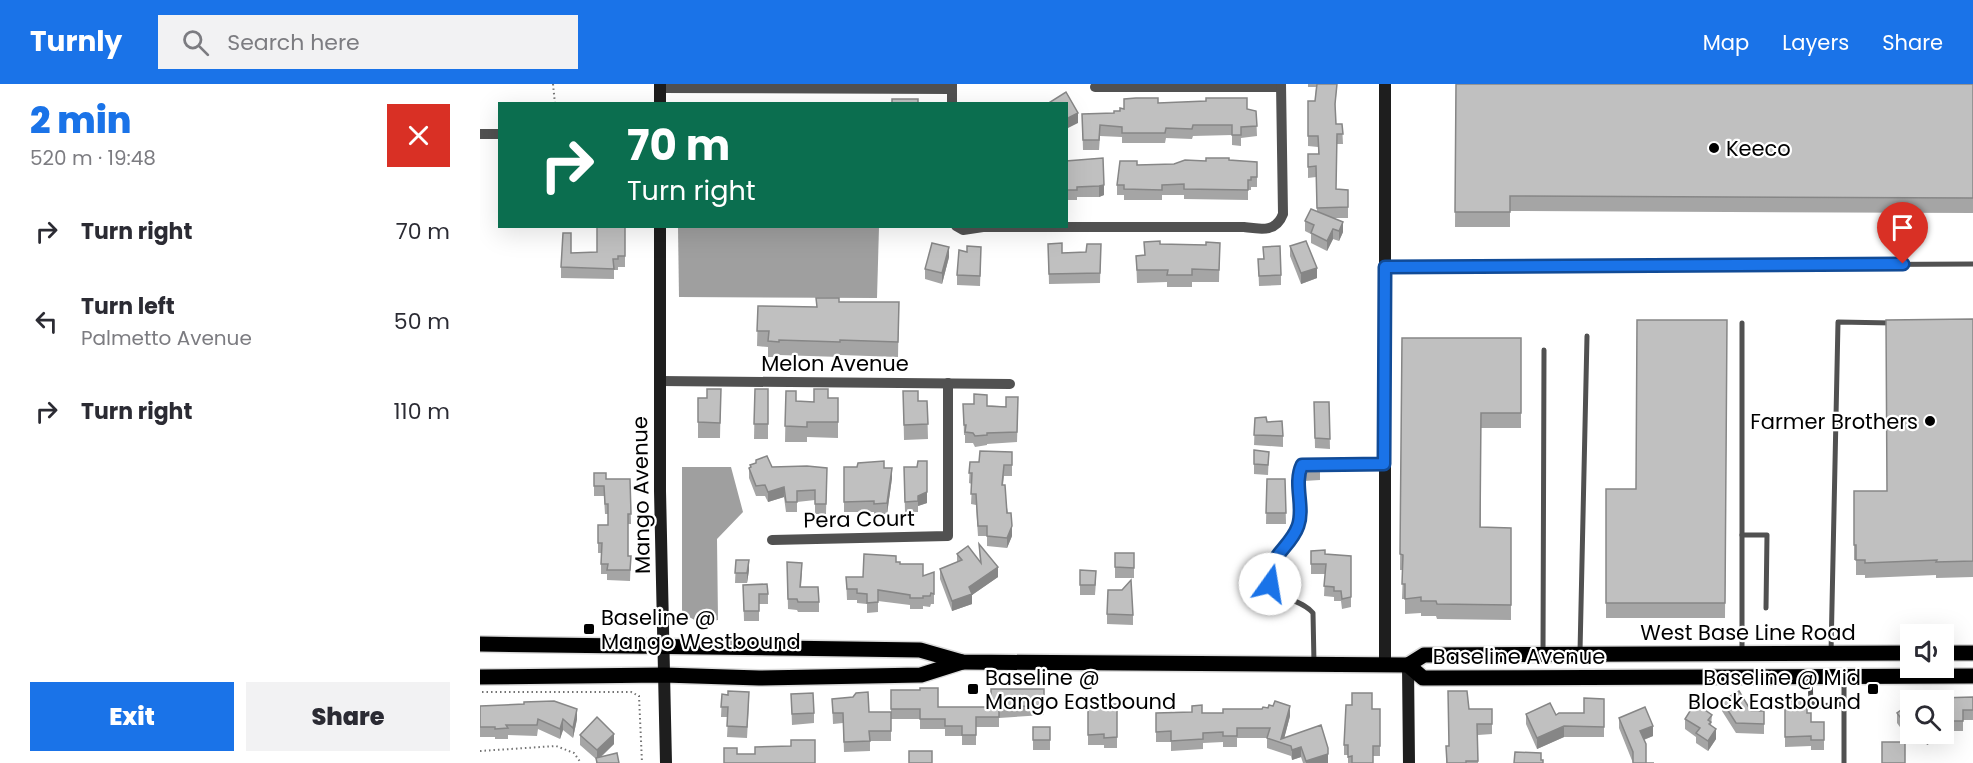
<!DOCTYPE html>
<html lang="en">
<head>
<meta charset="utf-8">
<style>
	body { margin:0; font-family:Poppins,sans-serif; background:#f2f2f3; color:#2b2b33; height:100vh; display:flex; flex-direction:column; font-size:22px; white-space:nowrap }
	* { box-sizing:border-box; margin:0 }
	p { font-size:20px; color:#7c7c81 }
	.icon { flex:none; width:33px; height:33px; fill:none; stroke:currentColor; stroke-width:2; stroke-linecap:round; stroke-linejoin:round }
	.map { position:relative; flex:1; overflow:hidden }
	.drawer { display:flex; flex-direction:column; background:#fff; width:480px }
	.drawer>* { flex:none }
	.hud { position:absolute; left:18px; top:18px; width:570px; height:126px; border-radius:0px; box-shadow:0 6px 24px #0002; background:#0b6e4f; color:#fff; overflow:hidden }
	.controls { position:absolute; left:1420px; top:540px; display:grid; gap:12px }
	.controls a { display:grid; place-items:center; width:54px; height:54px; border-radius:0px; background:#fff; box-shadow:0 6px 24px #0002; font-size:30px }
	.pin { position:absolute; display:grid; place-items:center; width:51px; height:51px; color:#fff; margin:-62px -26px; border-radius:50% 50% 50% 0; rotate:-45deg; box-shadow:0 0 6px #0007 }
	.pin .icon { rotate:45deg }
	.me { position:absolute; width:66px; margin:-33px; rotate:13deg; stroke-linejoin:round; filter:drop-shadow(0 0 4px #0008) }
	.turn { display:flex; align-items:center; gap:21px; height:126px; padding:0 30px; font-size:27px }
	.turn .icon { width:78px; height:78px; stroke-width:2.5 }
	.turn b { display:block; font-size:42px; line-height:51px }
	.round { display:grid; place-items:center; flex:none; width:63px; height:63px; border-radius:0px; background:#f2f2f3 }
	.headline { display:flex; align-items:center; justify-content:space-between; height:102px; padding:0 30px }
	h1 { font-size:36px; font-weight:800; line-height:45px; color:#1a73e8 }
	.cta { display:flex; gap:12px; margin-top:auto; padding:12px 30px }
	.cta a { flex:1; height:69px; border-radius:0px; background:#1a73e8; color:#fff; font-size:24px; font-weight:800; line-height:69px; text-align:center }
	.cta a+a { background:#f2f2f3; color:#2b2b33 }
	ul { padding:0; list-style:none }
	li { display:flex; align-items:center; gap:18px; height:90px; padding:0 30px }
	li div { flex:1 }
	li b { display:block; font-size:22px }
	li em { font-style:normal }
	header { display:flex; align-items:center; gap:36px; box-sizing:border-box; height:84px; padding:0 30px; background:#1a73e8; color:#fff }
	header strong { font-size:28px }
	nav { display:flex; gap:33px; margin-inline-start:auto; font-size:21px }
	.search { width:420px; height:54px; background:#f2f2f3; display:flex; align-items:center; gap:15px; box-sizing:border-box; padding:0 21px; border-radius:0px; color:#7c7c81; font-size:22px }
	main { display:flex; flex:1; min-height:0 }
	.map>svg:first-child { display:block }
</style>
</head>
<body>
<header>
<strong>Turnly</strong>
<div class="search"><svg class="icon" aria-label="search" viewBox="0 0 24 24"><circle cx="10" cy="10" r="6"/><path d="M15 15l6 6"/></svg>Search here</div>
<nav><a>Map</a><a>Layers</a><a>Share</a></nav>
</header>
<main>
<section class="drawer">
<div class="headline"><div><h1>2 min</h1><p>520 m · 19:48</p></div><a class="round" style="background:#d93025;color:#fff"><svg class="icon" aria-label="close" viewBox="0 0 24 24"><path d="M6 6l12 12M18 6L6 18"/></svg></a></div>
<ul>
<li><svg class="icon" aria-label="right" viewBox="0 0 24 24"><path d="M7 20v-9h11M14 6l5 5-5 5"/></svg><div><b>Turn right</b></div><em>70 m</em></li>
<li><svg class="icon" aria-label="left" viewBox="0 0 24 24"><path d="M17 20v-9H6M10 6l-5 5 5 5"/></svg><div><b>Turn left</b><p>Palmetto Avenue</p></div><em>50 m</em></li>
<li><svg class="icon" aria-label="right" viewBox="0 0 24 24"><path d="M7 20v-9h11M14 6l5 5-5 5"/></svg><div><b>Turn right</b></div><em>110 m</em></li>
</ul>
<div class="cta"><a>Exit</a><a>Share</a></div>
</section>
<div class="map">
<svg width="1493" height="679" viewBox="0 0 1493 679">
	<rect width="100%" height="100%" fill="#fff"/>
	<!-- water -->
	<g fill="#9f9f9f">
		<path d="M198 143H399L397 214 199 213Z"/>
		<path d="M202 383H251L263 428 237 455 238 536 220 539 202 529Z"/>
	</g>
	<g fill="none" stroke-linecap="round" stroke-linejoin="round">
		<!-- primary casing -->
		<g stroke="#dbdbdb" stroke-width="18">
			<g id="primary">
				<path d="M0 560 440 566 482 578 928 581 943 594 1493 592"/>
				<path d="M1464 569H1493"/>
				<path d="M928 581 944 571 1431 569"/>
				<path d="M0 593 184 591 279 594 441 591 482 578"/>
			</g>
		</g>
		<!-- path -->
		<g stroke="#737373" stroke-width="2" stroke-dasharray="1.5 3" stroke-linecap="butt">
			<path d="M73 0 75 20"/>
			<path d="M2 608H151L159 612 162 679"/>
			<path d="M0 667 76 662 94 669 101 679"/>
		</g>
		<!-- lane -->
		<g stroke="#515151" stroke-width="5">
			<path d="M905 183 1493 180"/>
			<path d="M1262 239V567"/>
			<path d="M1262 451H1287L1286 524"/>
			<path d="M1100 568 1107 252"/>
			<path d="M1351 569 1358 238 1413 239"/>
			<path d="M1063 570 1064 266"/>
			<path d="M834 579 833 529C823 516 800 516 791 501 780 483 810 459 817 445 826 427 816 403 820 384L822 381 827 380H904"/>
			<path d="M1330 595 1331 619 1339 622 1363 620"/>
			<path d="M1364 595V679"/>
		</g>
		<!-- street -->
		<g stroke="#515151" stroke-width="10">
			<path d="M615 3H801"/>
			<path d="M180 4 472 5"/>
			<path d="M472 20V0"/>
			<path d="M0 50H20"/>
			<path d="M476 142 483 146 503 143H764C780 145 796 149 803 130L801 0"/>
			<path d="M180 297 530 300"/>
			<path d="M292 456 468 452V299"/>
		</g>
		<!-- secondary -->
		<g stroke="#1e1e1e" stroke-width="12">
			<path d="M905 0V581"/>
			<path d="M180 20V0"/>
			<path d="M180 142V407L186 679"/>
			<path d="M928 581 929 679"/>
		</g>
		<!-- primary -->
		<use href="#primary" stroke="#000" stroke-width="15"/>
	</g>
	<!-- wall -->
	<g fill="#a5a5a5">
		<path d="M828 0H857L855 26 856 40H862L863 60H857L856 105 868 106V134H852L863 148 859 157 853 155 847 167 831 159V150L825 147V137L837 127 836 93 828 94V70H838V63L828 62V17H835L836 3H828Z"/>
		<path d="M976 0H1493V129L1030 127V143H975Z"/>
		<path d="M678 19 767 25 776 27 777 52 761 54V62L752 61V51L713 52 712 55 686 54 685 59H642V53L620 52 619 66H603L602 30 634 29 644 25Z"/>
		<path d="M623 74 624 111 619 113H597V116H586V77Z"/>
		<path d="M749 76 777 78V103H771V106H768V116L704 115V111H682V116H644V111H637V101L657 81 694 80 726 77Z"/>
		<path d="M145 143V183H138V186H134V195L81 194V183L91 169 117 168Z"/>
		<path d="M740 159 739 198H712V203H687V198L657 199 656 172 664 171 680 160 726 161Z"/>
		<path d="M568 160 582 169 606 168 621 160 620 199 569 200Z"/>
		<path d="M810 162 837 194 821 200 810 172Z"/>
		<path d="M469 173 462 200 445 195V185Z"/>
		<path d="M501 173 500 202 477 201V191Z"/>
		<path d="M778 175H784L801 191V201L779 202Z"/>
		<path d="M359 218H419L418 273 360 271V273L299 271V273H288V263L277 262 278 222 336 223Z"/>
		<path d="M1493 235V493L1456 494V491L1385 494V491H1376V476H1374V407H1407Z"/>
		<path d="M1247 236 1245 534H1126V405H1156Z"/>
		<path d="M922 254H1041V344H1001V443L1031 444V536L957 535 956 532H941V529L925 530V515H922L923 486H920Z"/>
		<path d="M241 305 240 354H218V314H227Z"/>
		<path d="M275 305H288V355H274Z"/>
		<path d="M306 307 316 317 334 318 348 314H358V354L327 353V358H305Z"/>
		<path d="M423 307 438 317H447L448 355 424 356Z"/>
		<path d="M834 318H849L850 365 835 364Z"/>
		<path d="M483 320 538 323 537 358 507 360V361L495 363 493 359H485V351H484Z"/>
		<path d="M775 334 787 338 803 352V363L774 361Z"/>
		<path d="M774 366 789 368 788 391 774 390Z"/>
		<path d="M532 368V392H524L523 401 532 452 527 464 507 462V452H498L496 421 491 420 492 400 489 399 490 378H499Z"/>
		<path d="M840 375V396L824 397V387Z"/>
		<path d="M276 376 292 383 347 384 346 430H335V416L317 418V428H306L304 413 288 418 285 412H276L269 394V384L270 383V381L276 379Z"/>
		<path d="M364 383 404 384 412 394 407 430H394V428H364Z"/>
		<path d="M424 383 447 419 438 422V428H425Z"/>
		<path d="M114 389 126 395H150L151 440H148V472H151L150 497 127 496V490H121V469H118V441H128V430H125L124 412H114Z"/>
		<path d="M787 395H805L806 440H786Z"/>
		<path d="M499 460 518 493 492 511V520L472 527 460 495V485L477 478V470L500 478Z"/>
		<path d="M831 467 845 470 871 472V523L862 525 861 517H854V513L844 512 845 490H831Z"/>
		<rect x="635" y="469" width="19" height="25"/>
		<path d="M256 476 269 486 267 499H255Z"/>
		<path d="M307 478 322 489 321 503 339 518V528H318L317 526 308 525Z"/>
		<path d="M420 480 443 492 454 488V520H451L450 523 443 522V525H430V521L398 517V528L387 529V520L377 519V516H367L366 493H383Z"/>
		<path d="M600 486 616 497 615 511H600Z"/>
		<path d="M263 501 288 510V520H279V537H264Z"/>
		<path d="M627 530 653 531V541L627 540Z"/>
		<path d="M564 605V631L519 634V643H496V661H482V652H465V645H440V635H411V606L458 623H507L511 616Z"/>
		<path d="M242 610 269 618 267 654 247 653 248 633H241Z"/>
		<path d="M311 610 334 629V639L312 641Z"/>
		<path d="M1493 613V636H1483V647H1464V616Z"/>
		<path d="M352 615 389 628H411V657H390V667L364 668 363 639 353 640Z"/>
		<path d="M1124 615V653H1084L1057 665 1046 640V630L1076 631 1104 629Z"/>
		<path d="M1242 617 1271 627H1284V650L1256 649 1242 627Z"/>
		<path d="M1305 617 1331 638H1344V666H1331V662L1305 663Z"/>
		<path d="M1431 619V650H1457V655L1447 661 1440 652 1431 658 1417 639V629Z"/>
		<path d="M608 620H637V664H624V661H608Z"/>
		<path d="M0 622 97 635 93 654 83 646 80 655 58 645 57 652 28 651V655H15V653H0Z"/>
		<path d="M892 625H900V672H893V679H868V671H864V661Z"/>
		<path d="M989 625H1012V650L998 651V679H966L969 662Z"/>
		<path d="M676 629H722L810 632 804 654 848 679H823L821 673 812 676 811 672 787 664V654H757V663H743V658L723 659V665L691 667V658H676Z"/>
		<path d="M1232 631 1231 642 1236 655 1228 667 1216 659V653L1205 645V635Z"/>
		<path d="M1139 634 1173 652 1164 656 1166 679H1153L1139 644Z"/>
		<rect x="553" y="643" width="17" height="23"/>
		<path d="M100 651 134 660 121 673 139 679H116V675L100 661Z"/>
	</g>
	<!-- shaded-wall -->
	<g fill="#868686">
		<path d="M598 29V39L586 45V35Z"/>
		<path d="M624 101V111L619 113V102Z"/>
		<path d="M863 138V148L859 157V147Z"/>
		<path d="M853 145V155L847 167V157Z"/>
		<path d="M469 163V173L462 200V189Z"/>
		<path d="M837 184V194L821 200V189Z"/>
		<path d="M447 377V419L438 422V412Z"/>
		<path d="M412 384V394L407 430V419Z"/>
		<path d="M304 403V413L288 418V408Z"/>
		<path d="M532 442V452L527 464V454Z"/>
		<path d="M269 476V486L267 499V489Z"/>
		<path d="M518 483V493L492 511V520L472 527V517L489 503Z"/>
		<path d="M810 622V632L803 659 801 655Z"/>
		<path d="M97 625V635L93 654V644Z"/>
		<path d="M83 635V646L80 655V645Z"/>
		<path d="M1084 642V653L1057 665V654Z"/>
		<path d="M1173 642V652L1160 657V647Z"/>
		<path d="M1236 645V655L1228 667V657Z"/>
		<path d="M134 650V660L117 676V666Z"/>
		<path d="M1431 650H1440V652L1431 658Z"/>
		<path d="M1450 650H1457V655L1447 661V651Z"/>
		<path d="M821 663V673L812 676V666Z"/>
		<path d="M848 664V679H826V677Z"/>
	</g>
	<!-- building -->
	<g fill="#c0c0c0" stroke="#868686" stroke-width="1.5">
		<path d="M837 0H857L855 20 856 40H862L863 50H857L856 105 868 106V123L837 124 836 82 828 83V70H839L838 52H828V17H835Z"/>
		<path d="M976 0H1493V114L1030 112V128H975Z"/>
		<path d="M586 8 598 29 586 35V20H567Z"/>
		<path d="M656 14H678V19L726 17V14H767V25L776 27 777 42 761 43V51H752V41H713L712 45 686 44 685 49H642V43L620 41 619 56H603L602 30 634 29V27H640V24L644 25V15Z"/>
		<rect x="412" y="15" width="26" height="5"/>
		<path d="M623 74 624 101 619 102 597 103V106H586V77Z"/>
		<path d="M726 74H749V76L777 78V93H771V96H768V106L704 105V100L682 101V106L644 105V101H637L640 77H657V81L694 80 705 76 726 77Z"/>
		<path d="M831 125 863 138 859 147 853 145 847 157 831 149 834 141 825 137Z"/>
		<path d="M117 142 145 143V172H138V175H133L134 185 81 183 83 149H91V169L117 168Z"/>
		<path d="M680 157V160L726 161V158L740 159 739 186 712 185V191H687L688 186H657L656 172 665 171 664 158Z"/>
		<path d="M826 157 837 184 821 189 810 162Z"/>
		<path d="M452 159 469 163 462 189 445 185Z"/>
		<path d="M582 159V169L606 168 607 160H621L620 189 569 190 568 160Z"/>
		<path d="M487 162 501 163 500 192 477 191 479 166 487 168Z"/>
		<path d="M800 162 801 191 779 192 778 175H784L783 163Z"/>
		<path d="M336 214H359V218H419L418 258 360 256V258L299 256V258L288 257 289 247H277L278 222 337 223Z"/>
		<path d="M1493 235V477L1456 478 1457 476 1385 479V476H1376V461H1374V407H1407L1406 236Z"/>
		<path d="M1157 236H1247L1245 519H1126V405H1156Z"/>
		<path d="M922 254H1041V329H1001L1000 443 1031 444V521L957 520 956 517H941V513L925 515V500H922L923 471 920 470Z"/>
		<path d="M227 305H241L240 339 218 338V314H227Z"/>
		<path d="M275 305H288V340H274Z"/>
		<path d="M334 305H348V314H358V338H327V343L305 342 306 307H316V317L334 318Z"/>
		<path d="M423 307H438V317H447L448 340 424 341Z"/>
		<path d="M494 310 507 311V322L526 323V313H538L537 348 507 349V351L495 352 493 349 485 348 486 341H484L483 320H494Z"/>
		<path d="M834 318H849L850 355 835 354Z"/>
		<path d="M786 333 787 338 802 337 803 352 774 351 775 334Z"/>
		<path d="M774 366 789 368 788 381 774 380Z"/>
		<path d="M500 367 532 368V381H524L522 401H525L527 429H531L532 442 527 454 507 452V442H498L496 410H491L492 389H489L490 378H499Z"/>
		<path d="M287 372 292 383 327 382 347 384 346 420H335V406L317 407V418H306L304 403 288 408 285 401 276 402 269 384 271 383 270 381 276 379V376Z"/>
		<path d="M825 375H840V386L824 387Z"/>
		<path d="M404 377V384H412L407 419 394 420V417L364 418V383H377L378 379Z"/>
		<path d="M438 377H447V408L438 412V417L425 418 424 383H437Z"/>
		<path d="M114 389H126V395H150L151 430H148V472H151L150 486H127L128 480H121L122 459H118V441H128V420H125L124 402H114Z"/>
		<path d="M787 395H805L806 429H786Z"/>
		<path d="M499 460 518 483 489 503 492 510 472 517 460 485 482 476 477 470 488 462 501 479Z"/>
		<path d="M845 466V470L871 472V513L862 515 861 507H854V503L844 502 846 480H831V467Z"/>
		<path d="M635 469H654V484L635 483Z"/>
		<path d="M384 470 416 472V478H420V480H443V492L454 488V510L451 509 450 512H443V514H430V511L398 506V518L387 519V510L377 509V505H367L366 493H383Z"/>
		<path d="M256 476H269L267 489H255Z"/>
		<path d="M307 478 322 479 320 503H338L339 518H318L317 515H308Z"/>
		<path d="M600 486 616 487 615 501H600Z"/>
		<path d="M651 496 653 531 627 530 628 506H642Z"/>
		<path d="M287 500 288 510H279V527H264L263 501Z"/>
		<path d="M440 604H458V623H507L506 616H511V605H564V621L519 624V633H496V651H482V642H465V635H440V625H411V606H440Z"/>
		<path d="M248 607 269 608 267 643 247 642 248 623H241L242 610 248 611Z"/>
		<path d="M968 607H987L989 625H1012V640H997L998 677H986V679H967L966 662H969Z"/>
		<path d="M1259 607 1271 627H1284V640L1256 639 1242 617Z"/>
		<path d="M388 608 389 628H411V647H389L390 657 364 658 363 629H353L352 615 373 613 376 609Z"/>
		<path d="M333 609 334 629 312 630 311 610Z"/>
		<path d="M872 609H892V625H900V662H893V679H872V672L868 673V661H864L866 621H872Z"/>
		<path d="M1493 613V626H1483V637H1464V616H1460V614Z"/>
		<path d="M1104 614 1124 615V643L1084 642 1057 654 1046 630 1070 619 1076 631 1079 629H1104Z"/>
		<path d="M1327 616V629H1331V638H1344V656H1331V652L1305 653V617Z"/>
		<path d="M74 617 97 625 93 644 83 635 80 645 58 635 57 641H26L28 644 15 645V643H0V622L44 620V618Z"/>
		<path d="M795 617 810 622 801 655 841 641 848 664V670L826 677 821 663 812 666 811 662 787 654 790 644H757V652H743V648L723 649V655L691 657V647L676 648V629L712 628V622L722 621V629H743V625H782L783 623 788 624 789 621 793 622Z"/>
		<path d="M1215 619 1232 631 1228 636 1231 638 1229 640 1236 645 1228 657 1216 649 1220 644 1205 635Z"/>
		<path d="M1431 619V648L1417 629Z"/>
		<path d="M608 620H637V653L624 654V650L608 651Z"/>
		<path d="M1165 623 1173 642 1160 647 1166 660V679H1174H1153V668L1139 634Z"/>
		<path d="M117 633 134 650 117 666 100 651Z"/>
		<rect x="553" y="643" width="17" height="13"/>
		<path d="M311 656H335V679H244V664H257V670H275V663L311 662Z"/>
		<rect x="1402" y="658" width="23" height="21"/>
		<rect x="429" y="667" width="23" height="12"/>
		<path d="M1035 668 1061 669V676H1063V679H1034Z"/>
		<path d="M137 669 139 679H117L116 674Z"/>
	</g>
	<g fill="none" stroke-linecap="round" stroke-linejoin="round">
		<!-- route casing -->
		<g stroke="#114b97" stroke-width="15">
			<path id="route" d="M790 500C786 472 810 465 818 442 825 423 813 400 822 381L904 380 905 183 1423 180"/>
		</g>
		<!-- route -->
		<use href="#route" stroke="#1a73e8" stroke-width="10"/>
	</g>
	<!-- markers -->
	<g fill="#000" stroke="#fff" stroke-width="2">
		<circle cx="1234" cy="64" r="6"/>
		<circle cx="1450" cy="337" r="6"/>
		<rect x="103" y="539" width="12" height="12" rx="3"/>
		<rect x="487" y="599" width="12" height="12" rx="3"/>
		<rect x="1387" y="599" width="12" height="12" rx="3"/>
	</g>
	<g text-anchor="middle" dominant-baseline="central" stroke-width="4.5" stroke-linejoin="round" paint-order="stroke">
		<!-- poi labels -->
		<g font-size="21" fill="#000" stroke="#fff" text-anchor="start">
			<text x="1246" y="64">Keeco</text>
			<text x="1438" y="337" text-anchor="end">Farmer Brothers</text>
			<text x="121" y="533">Baseline @<tspan x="121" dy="24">Mango Westbound</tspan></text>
			<text x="505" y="593">Baseline @<tspan x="505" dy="24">Mango Eastbound</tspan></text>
			<text x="1381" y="593" text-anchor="end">Baseline @ Mid<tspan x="1381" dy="24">Block Eastbound</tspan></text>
		</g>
		<!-- street labels -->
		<g font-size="21" fill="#000" stroke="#fff">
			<text x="355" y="279">Melon Avenue</text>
			<text transform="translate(161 411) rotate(-91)">Mango Avenue</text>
			<text transform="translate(379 435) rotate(-1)">Pera Court</text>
			<text x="1268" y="548">West Base Line Road</text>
			<text x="1039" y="572">Baseline Avenue</text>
		</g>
	</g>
</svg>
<div class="controls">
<a><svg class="icon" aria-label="sound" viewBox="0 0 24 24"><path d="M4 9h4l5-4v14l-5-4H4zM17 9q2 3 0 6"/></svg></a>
<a><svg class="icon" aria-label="search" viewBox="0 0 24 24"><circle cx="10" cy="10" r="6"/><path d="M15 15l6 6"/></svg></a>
</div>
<div class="pin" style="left:1423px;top:180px;background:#d93025"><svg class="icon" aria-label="arrive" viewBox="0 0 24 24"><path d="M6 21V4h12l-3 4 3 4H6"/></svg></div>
<svg class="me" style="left:790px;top:500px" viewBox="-20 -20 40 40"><circle r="19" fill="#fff"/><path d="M0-13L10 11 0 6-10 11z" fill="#1a73e8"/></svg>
<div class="hud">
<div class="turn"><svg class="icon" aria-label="right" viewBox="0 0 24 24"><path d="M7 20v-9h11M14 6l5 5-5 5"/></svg><div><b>70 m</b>Turn right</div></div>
</div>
</div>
</main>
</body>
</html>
